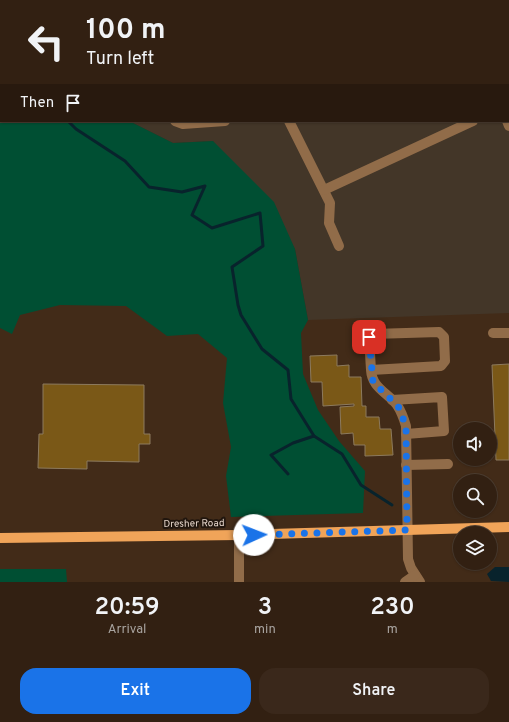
<!DOCTYPE html>
<html lang="en">
<head>
<meta charset="utf-8">
<style>
	body { margin:0; font-family:Overpass,sans-serif; background:#3a281b; color:#f1f3f6; height:100vh; display:flex; flex-direction:column; font-size:15px; white-space:nowrap }
	* { box-sizing:border-box; margin:0 }
	p { font-size:13px; color:#a8a39f }
	.icon { flex:none; width:22px; height:22px; fill:none; stroke:currentColor; stroke-width:2; stroke-linecap:round; stroke-linejoin:round }
	.map { position:relative; height:582px; overflow:hidden }
	.panel { display:flex; flex-direction:column; background:#322012; flex:1 }
	.panel>* { flex:none }
	.banner { position:absolute; left:0px; top:0px; width:509px; height:122px; box-shadow:0 1px 3px #0004,0 0 0 1px #4d3e32; background:#322012; color:#f1f3f6; overflow:hidden }
	.fabs { position:absolute; left:453px; top:422px; display:grid; gap:8px }
	.fabs a { display:grid; place-items:center; width:44px; height:44px; border-radius:50%; background:#322012; box-shadow:0 1px 3px #0004,0 0 0 1px #4d3e32; font-size:20px }
	.pin { position:absolute; display:grid; place-items:center; width:34px; height:34px; color:#fff; margin:-17px; border-radius:8px; box-shadow:0 2px 6px #0006 }
	.me { position:absolute; width:44px; margin:-22px; rotate:88deg; stroke-linejoin:round; filter:drop-shadow(0 0 3px #0008) }
	.turn { display:flex; align-items:center; gap:14px; height:84px; padding:0 20px; font-size:18px }
	.turn .icon { width:52px; height:52px; stroke-width:2.5 }
	.turn b { display:block; font-size:28px; line-height:34px }
	.then { display:flex; align-items:center; height:38px; padding:0 20px; background:#0003; gap:8px; font-size:15px }
	.eta { display:flex; justify-content:space-evenly; align-items:center; height:68px; text-align:center }
	.eta b { font-size:24px; font-weight:600; line-height:28px }
	.primary-button { display:flex; gap:8px; margin-top:auto; padding:8px 20px }
	.primary-button a { flex:1; height:46px; border-radius:16px; background:#1a73e8; color:#fff; font-size:16px; font-weight:600; line-height:46px; text-align:center }
	.primary-button a+a { background:#3a281b; color:#f1f3f6 }
	.map>svg:first-child { display:block }
</style>
</head>
<body>
<div class="map">
<svg width="509" height="582" viewBox="0 0 509 582">
	<rect width="100%" height="100%" fill="#422b18"/>
	<!-- industrial -->
	<path fill="#433628" d="M12 0H509V313L308 320 295 249 213 141 173 143 129 121H508V1Z"/>
	<!-- green -->
	<g fill="#004f33">
		<path d="M0 0 12 1H1V121H129L173 143 213 141 274 202 295 249 308 320 301 333 303 374 318 410 339 441 365 471 363 513 231 517 226 476 231 447 223 403 227 358 198 334 167 336 126 306 60 305 20 315 12 334 0 328Z"/>
		<path d="M0 569H66L67 582H0Z"/>
	</g>
	<!-- water -->
	<path fill="#08232c" d="M495 567H509V582L491 581 487 574Z"/>
	<g fill="none" stroke-linecap="round" stroke-linejoin="round">
		<!-- stream -->
		<g stroke="#08232c" stroke-width="3">
			<path d="M0 78 1 79"/>
			<path d="M68 121 76 129 125 161 149 187 182 192 205 186 192 215 212 228 260 213 263 246 232 267 238 305 241 315 262 349 288 370 291 399 314 436 293 443 271 455 288 474"/>
			<path d="M314 436 342 454 361 485 392 505"/>
		</g>
	</g>
	<!-- building -->
	<g fill="#7a5817" stroke="#8c7a5e">
		<path d="M272 0H413L414 1H272Z"/>
		<path d="M337 355V366L349 365V377H361L362 406H366V417H379L380 429H391L393 455 365 456V445H354L353 433 341 434 340 407 354 406V404L323 406 322 382H311L310 356Z"/>
		<path d="M509 364V460H496L492 365Z"/>
		<path d="M43 384 144 385V434H150V444H139V462L87 461V469L38 468 39 434H43Z"/>
	</g>
	<g fill="none" stroke-linecap="round" stroke-linejoin="round">
		<!-- minor -->
		<g stroke="#916c49" stroke-width="10">
			<path d="M98 0 99 1"/>
			<path d="M235 0V1"/>
			<path d="M451 0V1"/>
			<path d="M508 21H509"/>
			<path d="M175 121 183 124 225 121"/>
			<path d="M289 121 330 203 329 223 339 246"/>
			<path d="M507 121 509 126"/>
			<path d="M324 190 473 121"/>
			<path d="M493 333H509"/>
			<path d="M371 370 441 366 445 361 444 337 439 332 373 334 369 337 371 370C372 388 387 392 397 405 401 411 404 419 406 426L408 559 411 568 420 582"/>
			<path d="M392 400 442 397 444 431 406 434"/>
			<path d="M406 465 448 464"/>
			<path d="M239 535V582"/>
			<path d="M405 582 415 575"/>
		</g>
		<!-- major -->
		<path stroke="#f0a459" stroke-width="10" d="M0 538 239 535 509 527"/>
	</g>
	<g fill="none" stroke-linecap="round" stroke-linejoin="round">
		<!-- route -->
		<path stroke="#1a73e8" stroke-width="7" stroke-dasharray="0 12.6" d="M254 535 407 530 406 426 398 406 373 382 369 337"/>
	</g>
	<g text-anchor="middle" dominant-baseline="central" stroke-width="4" stroke-linejoin="round" paint-order="stroke">
		<!-- street labels -->
		<g font-size="10" fill="#e5d5ca" stroke="#21160e">
			<text transform="translate(194 524) rotate(-1)">Dresher Road</text>
		</g>
	</g>
</svg>
<div class="fabs">
<a><svg class="icon" aria-label="sound" viewBox="0 0 24 24"><path d="M4 9h4l5-4v14l-5-4H4zM17 9q2 3 0 6"/></svg></a>
<a><svg class="icon" aria-label="search" viewBox="0 0 24 24"><circle cx="10" cy="10" r="6"/><path d="M15 15l6 6"/></svg></a>
<a><svg class="icon" aria-label="layers" viewBox="0 0 24 24"><path d="M12 4l9 5-9 5-9-5zM3 14l9 5 9-5"/></svg></a>
</div>
<div class="pin" style="left:369px;top:337px;background:#d93025"><svg class="icon" aria-label="arrive" viewBox="0 0 24 24"><path d="M6 21V4h12l-3 4 3 4H6"/></svg></div>
<svg class="me" style="left:254px;top:535px" viewBox="-20 -20 40 40"><circle r="19" fill="#fff"/><path d="M0-13L10 11 0 6-10 11z" fill="#1a73e8"/></svg>
<div class="banner">
<div class="turn"><svg class="icon" aria-label="left" viewBox="0 0 24 24"><path d="M17 20v-9H6M10 6l-5 5 5 5"/></svg><div><b>100 m</b>Turn left</div></div>
<div class="then">Then<svg class="icon" aria-label="arrive" viewBox="0 0 24 24"><path d="M6 21V4h12l-3 4 3 4H6"/></svg></div>
</div>
</div>
<section class="panel">
<div class="eta">
<div><b>20:59</b><p>Arrival</p></div>
<div><b>3</b><p>min</p></div>
<div><b>230</b><p>m</p></div>
</div>
<div class="primary-button"><a>Exit</a><a>Share</a></div>
</section>
</body>
</html>
